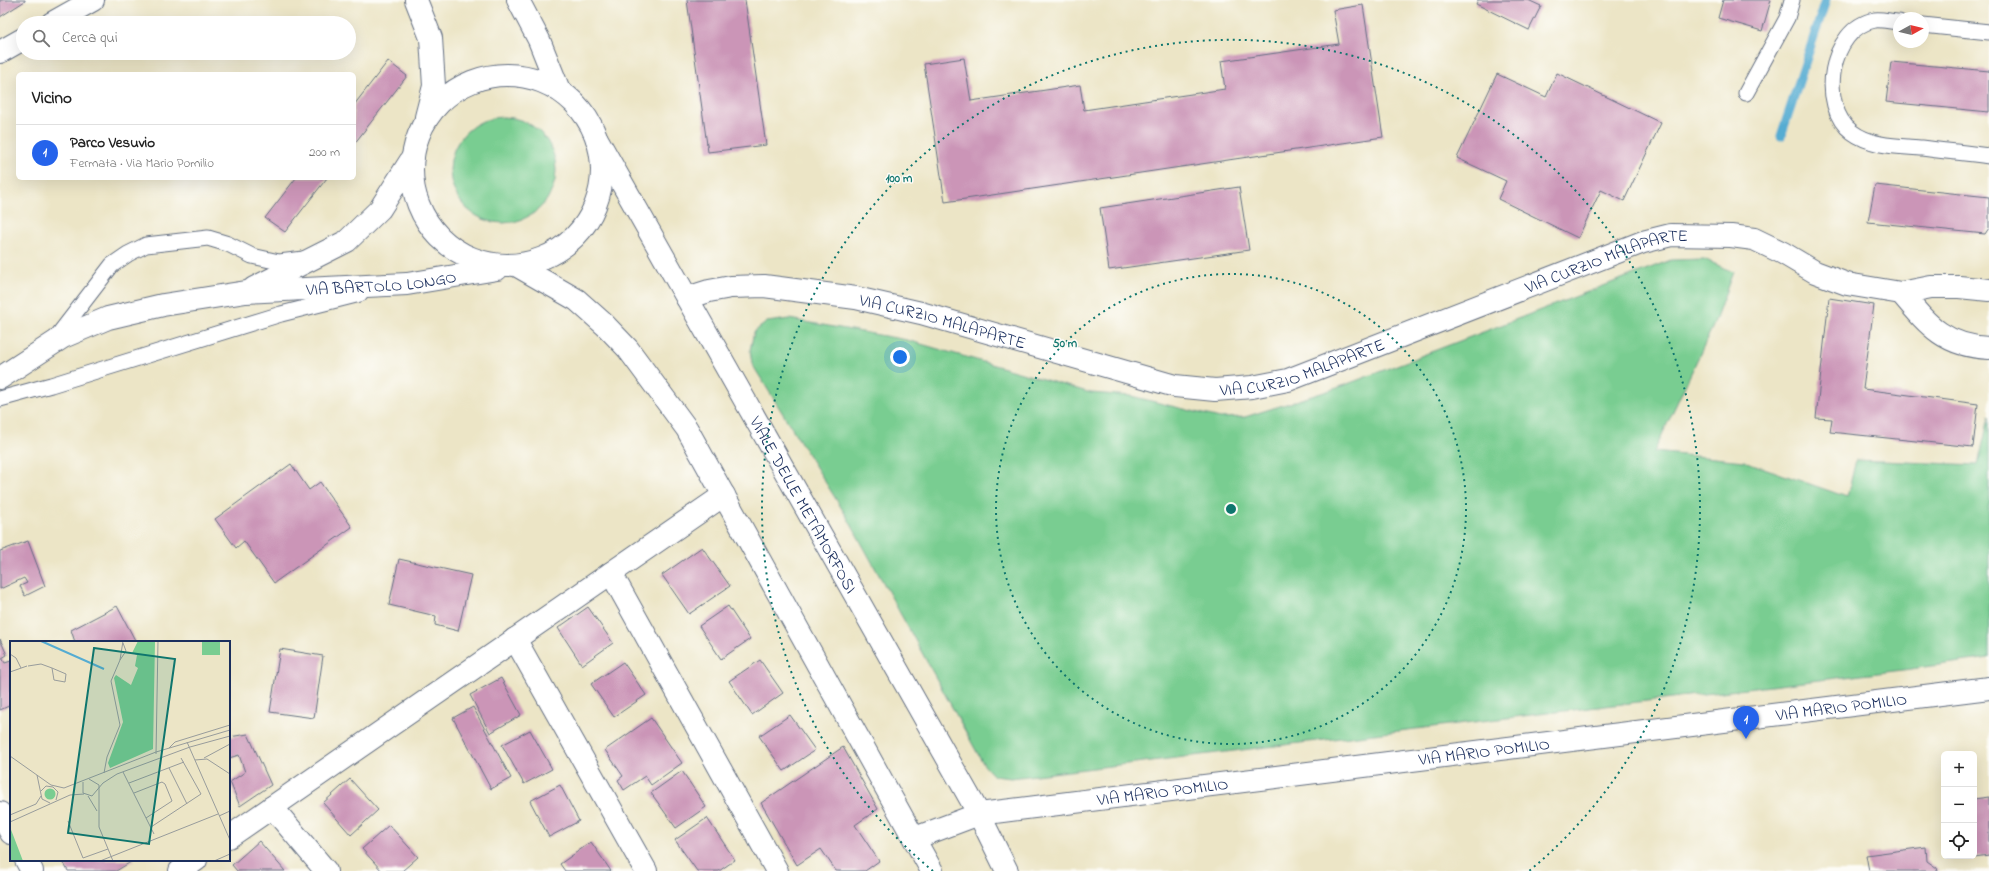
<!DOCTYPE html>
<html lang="it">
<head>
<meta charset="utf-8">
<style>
	:root { --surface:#fff; --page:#f6f6f6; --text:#222; --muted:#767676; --line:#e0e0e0; --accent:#2563eb }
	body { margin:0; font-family:"Indie Flower",sans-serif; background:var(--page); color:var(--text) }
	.controls { position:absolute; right:12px; bottom:12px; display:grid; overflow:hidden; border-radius:6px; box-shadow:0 4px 16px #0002 }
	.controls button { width:36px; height:36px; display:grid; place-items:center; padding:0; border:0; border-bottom:1px solid var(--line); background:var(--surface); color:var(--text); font:20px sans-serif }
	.compass { position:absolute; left:1893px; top:12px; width:36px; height:36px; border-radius:50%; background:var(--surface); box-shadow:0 4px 16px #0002; rotate:82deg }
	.you { position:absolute; left:900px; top:357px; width:14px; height:14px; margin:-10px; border:3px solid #fff; border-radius:50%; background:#1a73e8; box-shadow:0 0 0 6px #1a73e833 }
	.badge { display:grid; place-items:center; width:26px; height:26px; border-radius:50%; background:var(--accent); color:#fff; font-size:13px; font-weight:700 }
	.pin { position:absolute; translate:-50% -33px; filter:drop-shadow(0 1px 2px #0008) }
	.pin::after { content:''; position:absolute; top:21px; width:14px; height:12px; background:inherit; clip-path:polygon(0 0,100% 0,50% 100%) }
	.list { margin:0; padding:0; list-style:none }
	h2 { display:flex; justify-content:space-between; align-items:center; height:52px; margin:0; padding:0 16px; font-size:17px }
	h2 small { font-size:13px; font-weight:400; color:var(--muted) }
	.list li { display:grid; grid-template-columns:26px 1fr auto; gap:12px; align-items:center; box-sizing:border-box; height:56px; padding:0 16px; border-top:1px solid var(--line) }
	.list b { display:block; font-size:15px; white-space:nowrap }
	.list p { margin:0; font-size:13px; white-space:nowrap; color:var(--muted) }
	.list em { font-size:13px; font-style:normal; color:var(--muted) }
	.icon { flex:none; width:22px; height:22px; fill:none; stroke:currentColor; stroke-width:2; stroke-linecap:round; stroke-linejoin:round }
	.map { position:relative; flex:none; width:1989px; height:871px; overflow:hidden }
	.search { position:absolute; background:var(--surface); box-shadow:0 4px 16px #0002; left:16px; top:16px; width:340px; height:44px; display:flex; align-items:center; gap:10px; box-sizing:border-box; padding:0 14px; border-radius:22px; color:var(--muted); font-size:15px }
	.panel { position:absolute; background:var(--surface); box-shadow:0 4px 16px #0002; left:16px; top:72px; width:340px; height:108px; border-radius:6px }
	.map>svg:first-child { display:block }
	.green { fill:#79cd91; stroke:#4a7e78 }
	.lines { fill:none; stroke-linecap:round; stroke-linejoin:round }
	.stream { stroke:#55acd2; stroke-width:9 }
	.building { fill:#cb95b7 }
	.lane-casing { stroke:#646f82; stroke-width:17 }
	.street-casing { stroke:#646f82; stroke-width:24 }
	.secondary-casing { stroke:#646f82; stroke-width:24 }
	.lane { stroke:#fff; stroke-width:15 }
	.street { stroke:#fff; stroke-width:22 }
	.secondary { stroke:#fff; stroke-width:22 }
	.ring { fill:none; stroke:#0f766e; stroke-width:2; stroke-dasharray:2 4 }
	.labels { text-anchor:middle; stroke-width:3; stroke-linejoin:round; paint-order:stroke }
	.street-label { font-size:17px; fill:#1b2f5e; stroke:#fdfcf7 }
	.inset-river { fill:none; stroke:#55acd2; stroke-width:2 }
	.inset-road { fill:none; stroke:#989c9c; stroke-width:1 }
	.view { fill:#0f766e; fill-opacity:0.15; stroke:#0f766e; stroke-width:2 }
	.inset-edge { fill:none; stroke:#1b2f5e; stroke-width:2 }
	.centre { fill:#0f766e; stroke:#fdfcf7; stroke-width:2 }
	.ring-label { font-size:12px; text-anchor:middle; font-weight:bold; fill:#0f766e; stroke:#fdfcf7; stroke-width:3; stroke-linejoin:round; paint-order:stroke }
</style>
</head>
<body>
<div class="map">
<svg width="1989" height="871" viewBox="0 0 1989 871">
	<rect width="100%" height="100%" fill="#fdfcf7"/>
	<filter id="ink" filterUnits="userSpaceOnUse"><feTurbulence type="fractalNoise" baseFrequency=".025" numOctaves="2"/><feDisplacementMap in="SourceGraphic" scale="8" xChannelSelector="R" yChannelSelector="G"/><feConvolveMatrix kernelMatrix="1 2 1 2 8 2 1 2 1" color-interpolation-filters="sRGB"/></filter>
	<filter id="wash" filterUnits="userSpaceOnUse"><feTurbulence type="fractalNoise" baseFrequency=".012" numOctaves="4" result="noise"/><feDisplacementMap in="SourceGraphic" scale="16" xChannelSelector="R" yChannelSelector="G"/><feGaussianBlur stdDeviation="0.9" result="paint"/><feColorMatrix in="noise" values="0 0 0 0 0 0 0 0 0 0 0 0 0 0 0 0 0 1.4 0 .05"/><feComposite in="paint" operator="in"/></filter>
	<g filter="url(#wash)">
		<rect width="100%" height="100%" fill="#ece5c6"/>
		<!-- green -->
		<g class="green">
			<circle cx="503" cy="170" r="53"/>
			<polygon points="1704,259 1733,272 1714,324 1654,452 1744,461 1847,497 1856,460 1978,465 1989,417 1989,658 1911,669 1011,778 994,776 984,765 847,517 752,364 750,350 754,332 767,322 789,319 907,340 1091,393 1131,396 1220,418 1245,417 1337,388 1671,260"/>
		</g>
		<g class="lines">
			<!-- stream -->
			<polyline class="stream" points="1781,136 1826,0"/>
		</g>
		<g id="blocks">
			<!-- building -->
			<g class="building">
				<polygon points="0,0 25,0 25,1 0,17"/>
				<polygon points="687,0 745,0 766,145 708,152"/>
				<polygon points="1478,0 1528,0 1541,6 1529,30 1476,4"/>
				<polygon points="1723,0 1771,0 1762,31 1718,18"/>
				<polygon points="1363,5 1383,137 945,202 924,64 964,58 971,101 1080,85 1084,110 1225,89 1221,61 1339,44 1333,10"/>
				<polygon points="388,61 407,76 354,144 354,105"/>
				<polygon points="1891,62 1989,71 1989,112 1886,102"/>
				<polygon points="1557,73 1661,123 1624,201 1601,190 1578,238 1498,199 1506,181 1457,158 1497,74 1546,97"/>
				<polygon points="296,178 327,178 285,232 265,218"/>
				<polygon points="1875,185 1989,197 1989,228 1985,234 1868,222"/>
				<polygon points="1239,187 1249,250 1109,270 1100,208"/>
				<polygon points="1829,298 1874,305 1863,389 1978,404 1973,447 1830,432 1832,419 1816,418"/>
				<polygon points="291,464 309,490 320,482 352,527 274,583 244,541 236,548 215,519"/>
				<polygon points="28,541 45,586 25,596 20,586 27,583 24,578 0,589 0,551"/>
				<polygon points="702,547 730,586 689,614 662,575"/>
				<polygon points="399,559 471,575 458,631 435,625 436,616 389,605"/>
				<polygon points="117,606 136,642 75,642 71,630"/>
				<polygon points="728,606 750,639 721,659 699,626"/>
				<polygon points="588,607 613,643 582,665 558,628"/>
				<polygon points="0,639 7,655 2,658 5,663 11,661 11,705 0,710"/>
				<polygon points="280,649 323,656 314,718 270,712"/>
				<polygon points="760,660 783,693 752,715 729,681"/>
				<polygon points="623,662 646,695 614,717 591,684"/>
				<polygon points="501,678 521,715 490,733 470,695"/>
				<polygon points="473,707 511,778 491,789 453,718"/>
				<polygon points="790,715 815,750 784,771 759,736"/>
				<polygon points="651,718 682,763 651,785 645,776 624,790 618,780 623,776 605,750"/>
				<polygon points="530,730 552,769 524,784 502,745"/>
				<polygon points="248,734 271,785 240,806 230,782 245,772 239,755 229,758 229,737"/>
				<polygon points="843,747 878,809 855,825 879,861 865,871 836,871 821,849 797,865 761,803"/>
				<polygon points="682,771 706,807 676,828 651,793"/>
				<polygon points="350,779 378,810 351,835 323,803"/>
				<polygon points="560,785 579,821 549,837 530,801"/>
				<polygon points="1989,797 1989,855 1967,858 1967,856 1974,856 1974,799"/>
				<polygon points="707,818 735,860 719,871 697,871 675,840"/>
				<polygon points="389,825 418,857 402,871 382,871 362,849"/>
				<polygon points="259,841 285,871 237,871 232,865"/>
				<polygon points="591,842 611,871 565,871 560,864"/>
				<polygon points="1926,847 1927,861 1937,868 1938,871 1869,871 1866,855"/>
				<polygon points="62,860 134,860 116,871 68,871"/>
			</g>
		</g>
	</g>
	<g filter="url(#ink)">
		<use href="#blocks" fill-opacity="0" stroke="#646f82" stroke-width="1"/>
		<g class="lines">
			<defs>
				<g id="lane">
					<path d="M1899,22C1892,22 1882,19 1875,20C1829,28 1818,107 1852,132C1872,147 1899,146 1922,148C1945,151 1967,153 1989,156"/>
					<polyline points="1923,25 1989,32"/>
					<polyline points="1746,93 1787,18 1792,0"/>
					<polyline points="55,339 112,265 128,254 146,245 208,238 228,244 252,256 279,262 304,259"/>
					<polyline points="0,399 51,385 281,314 360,294"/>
				</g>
				<g id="street">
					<polyline points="52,23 93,0"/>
					<polyline points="0,52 23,39"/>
					<path d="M1901,293C1928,325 1944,346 1989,348"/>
					<path id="s1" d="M687,298L709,291L731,287L764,286L856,298L921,313L1175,386L1215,390L1252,387L1288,380L1643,242L1671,235L1731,236L1754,239L1783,253L1815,272L1847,284L1901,293L1931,287H1959L1989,290"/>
					<polyline points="611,573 777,871"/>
					<polyline points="515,639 646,871"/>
					<polyline points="272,807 326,871"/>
					<polyline points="0,813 11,833"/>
					<path id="s2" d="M979,814L1989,688"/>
					<polyline points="229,837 724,495"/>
					<polyline points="26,860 32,871"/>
					<polyline points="180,871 196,860"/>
				</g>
				<g id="secondary">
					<polyline points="416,0 431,38 434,86 426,117"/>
					<polyline points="518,0 539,40 559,90"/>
					<circle cx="507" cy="170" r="95"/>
					<path id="s3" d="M597,139L979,814L1007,871"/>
					<polyline points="516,265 577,300 605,325 628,349 687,429 932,871"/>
					<polyline points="254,288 347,241 380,209 413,157"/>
					<path id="s4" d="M0,378L63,337L108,318L163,305L246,292L407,284L497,269"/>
					<polyline points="915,838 979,814"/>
				</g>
			</defs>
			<!-- lane casing -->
			<use href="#lane" class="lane-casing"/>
			<!-- street casing -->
			<use href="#street" class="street-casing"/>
			<!-- secondary casing -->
			<use href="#secondary" class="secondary-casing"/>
			<!-- lane -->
			<use href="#lane" class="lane"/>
			<!-- street -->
			<use href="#street" class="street"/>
			<!-- secondary -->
			<use href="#secondary" class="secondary"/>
		</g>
	</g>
	<!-- distance rings -->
	<g class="ring">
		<circle cx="1231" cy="509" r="235"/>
		<path d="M933 871A469 469 0 1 1 1529 871"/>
	</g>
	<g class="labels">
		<!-- street labels -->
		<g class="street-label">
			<text dy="6" stroke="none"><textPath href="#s1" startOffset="957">VIA CURZIO MALAPARTE</textPath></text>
			<text dy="6" stroke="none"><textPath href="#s4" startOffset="400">VIA BARTOLO LONGO</textPath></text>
			<text dy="6" stroke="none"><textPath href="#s1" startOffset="261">VIA CURZIO MALAPARTE</textPath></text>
			<text dy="6" stroke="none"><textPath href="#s1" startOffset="633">VIA CURZIO MALAPARTE</textPath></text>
			<text dy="6" stroke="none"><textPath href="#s3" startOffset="420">VIALE DELLE METAMORFOSI</textPath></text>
			<text dy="6" stroke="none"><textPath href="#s2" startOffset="869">VIA MARIO POMILIO</textPath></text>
			<text dy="6" stroke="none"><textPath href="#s2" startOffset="509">VIA MARIO POMILIO</textPath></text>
			<text dy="6" stroke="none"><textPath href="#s2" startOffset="185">VIA MARIO POMILIO</textPath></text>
		</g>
	</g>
	<!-- overview -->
	<g transform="translate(10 641)">
		<rect width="220" height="220" fill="#ece5c6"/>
		<path d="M128,0H145L143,108L100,127L98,122L113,81L104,37L106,34L121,44L128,27L125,25L127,14L122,12ZM192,0H210V14H192ZM34.5 153a5.5 5.5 0 1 1 11 0a5.5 5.5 0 1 1-11 0ZM0,186L13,220H0Z" fill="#79cd91"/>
		<path class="inset-river" d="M31,0L94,28"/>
		<path class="inset-road" d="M0,13L6,17L11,27M110,19L116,10L113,2M18,25L31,23L42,27L56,33L55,41L44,39L42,27M0,31L17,25M177,101L220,199M159,107L165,101L220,84M146,113L148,0M0,115L41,144L54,147L146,111L220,89M194,117L220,103M185,119L197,118L220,133M159,127L177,163M113,131L144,193M94,132L97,116L110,84L101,40L110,19L113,0M27,134L32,158L40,162M79,138L89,144V186L103,220M73,141V152L82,155L93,142L107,133L180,106L220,95M119,142L174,121M31,150L36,145L43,146L48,151L46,159M124,152L152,141L155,143L162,160L136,177M78,155L87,170M0,174L26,163L31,155M209,175L220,170M58,180L73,217L98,208M0,181L60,154L74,153M141,186L191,153L171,117M90,220L208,173M204,220L220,213"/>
		<path class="view" d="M84,7L165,18L139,203L58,192Z"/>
		<rect width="220" height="220" class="inset-edge"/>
	</g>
	<circle cx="1231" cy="509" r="6" class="centre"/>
	<g class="ring-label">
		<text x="899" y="182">100 m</text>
		<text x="1065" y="347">50 m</text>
	</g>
</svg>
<div class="controls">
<button>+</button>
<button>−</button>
<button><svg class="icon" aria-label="locate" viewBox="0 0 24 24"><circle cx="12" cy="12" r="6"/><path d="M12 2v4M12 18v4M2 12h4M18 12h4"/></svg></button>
</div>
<svg class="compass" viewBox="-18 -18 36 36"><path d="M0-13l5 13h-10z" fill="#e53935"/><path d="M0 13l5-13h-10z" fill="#767676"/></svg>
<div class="you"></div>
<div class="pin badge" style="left:1746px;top:739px">1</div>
<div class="search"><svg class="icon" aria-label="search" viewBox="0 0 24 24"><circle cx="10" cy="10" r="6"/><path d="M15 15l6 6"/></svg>Cerca qui</div>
<section class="panel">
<h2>Vicino<small></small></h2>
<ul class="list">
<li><span class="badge">1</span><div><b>Parco Vesuvio</b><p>Fermata · Via Mario Pomilio</p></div><em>200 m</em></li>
</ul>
</section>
</div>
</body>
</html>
